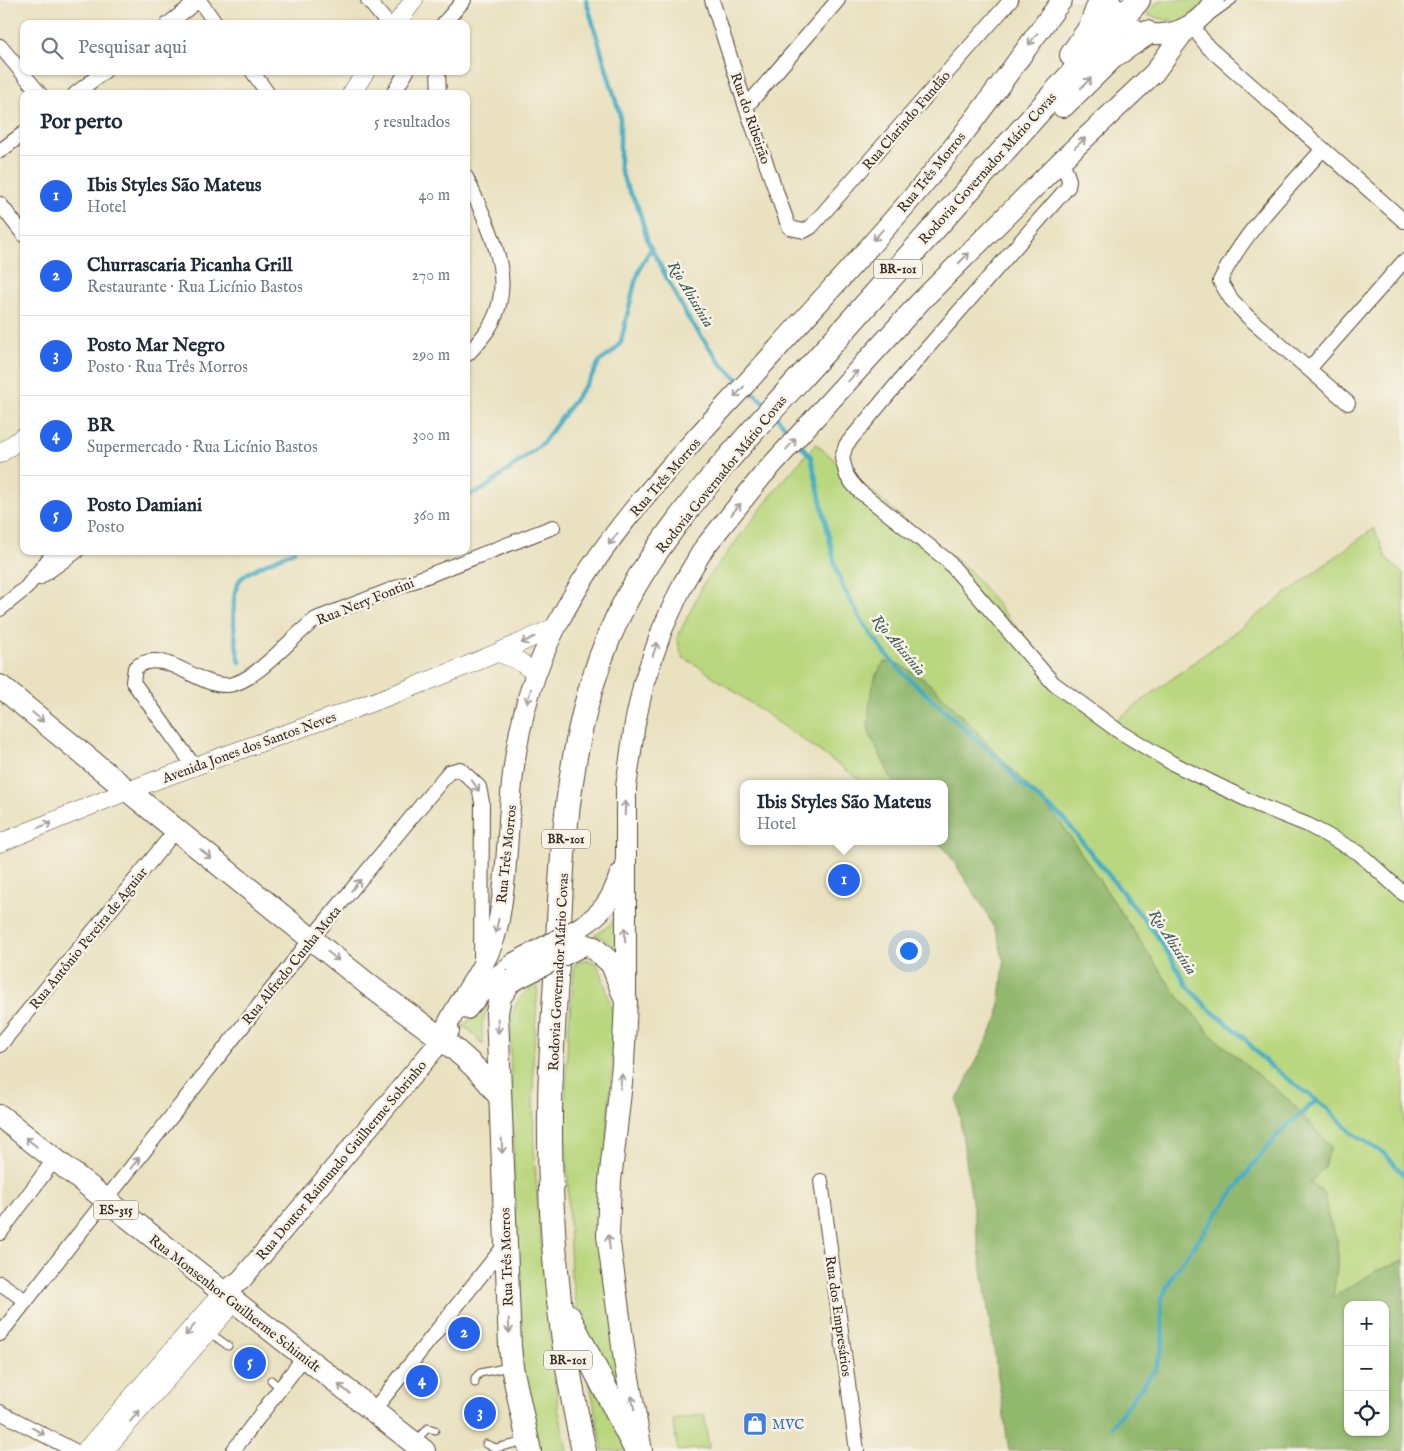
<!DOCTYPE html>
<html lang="pt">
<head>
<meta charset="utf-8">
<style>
	:root { --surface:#fff; --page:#f6f6f7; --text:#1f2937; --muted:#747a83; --line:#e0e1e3; --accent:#2563eb }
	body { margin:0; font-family:"IM FELL English",serif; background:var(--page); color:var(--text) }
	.controls { position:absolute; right:15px; bottom:15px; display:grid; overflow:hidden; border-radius:10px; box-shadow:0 1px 4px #0004 }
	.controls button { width:45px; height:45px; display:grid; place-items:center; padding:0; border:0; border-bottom:1px solid var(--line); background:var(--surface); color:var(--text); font:25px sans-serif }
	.you { position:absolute; left:908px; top:950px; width:18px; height:18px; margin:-12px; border:4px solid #fff; border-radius:50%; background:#1a73e8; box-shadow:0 0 0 8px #1a73e833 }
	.badge { display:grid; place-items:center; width:32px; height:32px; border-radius:50%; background:var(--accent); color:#fff; font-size:16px; font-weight:700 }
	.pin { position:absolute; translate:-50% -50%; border:2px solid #fff; box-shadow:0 1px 5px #0006 }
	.popup { position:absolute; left:740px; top:780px; width:208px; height:65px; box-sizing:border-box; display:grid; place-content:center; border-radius:10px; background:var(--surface); filter:drop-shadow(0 1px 4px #0005); font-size:16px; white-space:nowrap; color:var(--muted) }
	.popup b { font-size:19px; color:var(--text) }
	.popup::after { content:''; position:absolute; left:50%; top:100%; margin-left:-10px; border:10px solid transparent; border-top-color:var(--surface) }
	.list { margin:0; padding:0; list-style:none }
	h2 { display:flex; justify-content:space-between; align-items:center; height:65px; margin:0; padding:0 20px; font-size:21px }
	h2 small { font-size:16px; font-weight:400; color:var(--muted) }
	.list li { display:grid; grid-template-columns:32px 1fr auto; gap:15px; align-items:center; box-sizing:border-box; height:80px; padding:0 20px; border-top:1px solid var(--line) }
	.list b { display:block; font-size:19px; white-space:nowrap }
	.list p { margin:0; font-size:16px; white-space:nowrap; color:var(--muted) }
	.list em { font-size:16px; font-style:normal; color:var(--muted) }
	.icon { flex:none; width:28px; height:28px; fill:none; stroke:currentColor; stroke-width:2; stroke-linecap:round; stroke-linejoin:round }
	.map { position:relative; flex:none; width:1404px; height:1451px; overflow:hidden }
	.search { position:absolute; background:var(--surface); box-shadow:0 1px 4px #0004; left:20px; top:20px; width:450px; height:55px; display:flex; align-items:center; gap:12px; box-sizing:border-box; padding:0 18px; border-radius:10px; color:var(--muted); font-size:19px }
	.panel { position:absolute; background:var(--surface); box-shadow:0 1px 4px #0004; left:20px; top:90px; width:450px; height:465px; border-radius:10px }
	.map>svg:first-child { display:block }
	.green { fill:#b9d77e; stroke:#7a804e }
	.forest { fill:#92b86d; stroke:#667146; fill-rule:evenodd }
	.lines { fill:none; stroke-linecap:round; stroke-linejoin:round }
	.stream { stroke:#44adc3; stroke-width:4.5 }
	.service-casing { stroke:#554536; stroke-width:9 }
	.minor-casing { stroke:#554536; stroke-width:16 }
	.tertiary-casing { stroke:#554536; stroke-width:19 }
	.secondary-casing { stroke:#554536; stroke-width:22 }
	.primary-casing { stroke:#554536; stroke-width:24 }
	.trunk-casing { stroke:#554536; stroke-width:26 }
	.service { stroke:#fff; stroke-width:7 }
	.minor { stroke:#fff; stroke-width:14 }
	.tertiary { stroke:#fff; stroke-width:18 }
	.secondary { stroke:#fff; stroke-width:20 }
	.primary { stroke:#fff; stroke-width:22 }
	.trunk { stroke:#fff; stroke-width:24 }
	.secondary-bridge-casing { stroke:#554536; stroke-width:22; stroke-linecap:butt }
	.primary-bridge-casing { stroke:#554536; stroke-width:24; stroke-linecap:butt }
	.secondary-bridge { stroke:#fff; stroke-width:20 }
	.primary-bridge { stroke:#fff; stroke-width:22 }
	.oneway { stroke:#a79f9a }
	.labels { text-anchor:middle; stroke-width:5; stroke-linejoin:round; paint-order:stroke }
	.shield { fill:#f7f3e8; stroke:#73665b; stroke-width:1 }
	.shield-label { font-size:12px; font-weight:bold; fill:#3b2a1e }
	.street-label { font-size:14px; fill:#3b2a1e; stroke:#f7f3e8 }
	.shop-label { font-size:14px; fill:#366cbe; stroke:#f7f3e8; text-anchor:start }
	.water-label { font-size:15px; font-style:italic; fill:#3e5858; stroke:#f7f3e8 }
</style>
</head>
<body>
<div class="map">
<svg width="1404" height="1451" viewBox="0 0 1404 1451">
	<rect width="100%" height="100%" fill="#f7f3e8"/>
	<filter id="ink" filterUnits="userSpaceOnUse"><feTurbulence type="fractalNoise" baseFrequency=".02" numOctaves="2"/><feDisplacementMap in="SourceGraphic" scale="10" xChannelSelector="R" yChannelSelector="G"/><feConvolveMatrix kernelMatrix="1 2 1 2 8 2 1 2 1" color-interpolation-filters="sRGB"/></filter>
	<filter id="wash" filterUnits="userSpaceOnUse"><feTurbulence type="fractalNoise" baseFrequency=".0096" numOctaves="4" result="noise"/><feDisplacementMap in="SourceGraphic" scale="20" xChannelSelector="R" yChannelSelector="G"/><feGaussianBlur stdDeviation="1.12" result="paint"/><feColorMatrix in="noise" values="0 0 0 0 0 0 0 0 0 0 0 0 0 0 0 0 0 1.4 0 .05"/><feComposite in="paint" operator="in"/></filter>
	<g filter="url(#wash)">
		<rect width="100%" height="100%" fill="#e9e1bf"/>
		<!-- green -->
		<g class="green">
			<polygon points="1159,0 1208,0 1183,21 1166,20 1147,15"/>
			<polygon points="816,444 905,520 970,571 1058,678 1114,722 1374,528 1387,559 1404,575 1404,1260 1376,1271 1333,1297 1338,1259 1337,1240 1328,1217 1324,1192 1310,1183 1324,1167 1291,1102 1213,1037 1173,990 1061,823 939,692 921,677 894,662 876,674 868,724 869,732 894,784 866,784 698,666 682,657 677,638 704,583 781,483"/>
			<polygon points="619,913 617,950 603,938 594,935 609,926"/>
			<polygon points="581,960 589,960 596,963 602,975 613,1014 613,1057 607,1135 629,1425 579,1318 571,1274 565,1111 568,1033 575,964"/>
			<path d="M538,983L533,1063L534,1155L542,1254L558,1407L567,1451H534L520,1370L510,1041C513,1013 511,999 538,983Z"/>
			<polygon points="490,997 482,1025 483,1045 470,1030 463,1027 480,1006"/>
			<polygon points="581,1339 632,1451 603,1451"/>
			<polygon points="704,1414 709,1448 678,1451 673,1420"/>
		</g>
		<!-- forest -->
		<path class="forest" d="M884,662L897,663L921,677L939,692L1025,783L1061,823L1173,990L1213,1037L1291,1102L1331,1147L1324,1167L1310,1183L1324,1192L1328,1217L1337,1240L1338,1259L1333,1297L1376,1271L1404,1260V1451H1009L957,1100L998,1018L1004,963L997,934L985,910L947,851L936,841H944V784H894L869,732C867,710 871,680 884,662ZM1348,1305H1385V1432H1348Z"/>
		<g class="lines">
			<!-- stream -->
			<g class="stream">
				<polyline points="586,0 620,115 620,167 625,183 638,207 648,242 686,315 722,365 740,381"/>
				<polyline points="748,388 766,405"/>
				<polyline points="776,416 792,435"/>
				<polyline points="799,443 811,457 836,569 844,589 862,621 885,653 907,677 1002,762 1020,783 1064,819 1159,938 1188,987 1209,1009 1240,1034 1268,1064 1328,1109 1353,1134 1385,1154 1404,1175"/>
				<polyline points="466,496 484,489 542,444 592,376 599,362 613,352 621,342 635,282 642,264 651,249"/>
				<path d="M240,662C235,645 229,597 239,581C248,569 280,558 294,551"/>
				<polyline points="1111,1427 1156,1368 1163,1346 1161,1299 1174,1273 1258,1158 1281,1131 1317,1100"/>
			</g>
		</g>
	</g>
	<g filter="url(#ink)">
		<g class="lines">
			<defs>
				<g id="service">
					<polyline points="1211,16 1233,0"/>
					<polyline points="209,1332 228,1346"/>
					<polyline points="271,1380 280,1388"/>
					<polyline points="475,1383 475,1378 480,1373 509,1367"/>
					<polyline points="416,1440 428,1428 435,1430"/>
					<polyline points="486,1444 496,1448 526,1441"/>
				</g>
				<g id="minor">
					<polyline points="199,0 216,24"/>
					<polyline points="368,0 388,24"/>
					<polyline points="712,0 746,107 787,222 790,228 804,231 811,227 1011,0"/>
					<polyline points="168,24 199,0"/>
					<polyline points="443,24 464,0"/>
					<polyline points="1192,26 1208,47 1404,221"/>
					<polyline points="0,46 40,94"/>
					<polyline points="252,71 268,94"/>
					<polyline points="438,71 439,94"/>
					<polyline points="75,94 105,71"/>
					<polyline points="393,94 407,71"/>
					<polyline points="746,107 838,0"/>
					<path d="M1323,149C1287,190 1244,231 1220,281L1231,299L1248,317L1348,403"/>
					<polyline points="0,151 24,133"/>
					<polyline points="1062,160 1069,180 1068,187 922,354 846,445 842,458 847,476 852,483 859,491 947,560 1053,683 1117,730 1172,763 1258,805 1308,825 1359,853 1404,894"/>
					<path d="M466,177C488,227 523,285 484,335C478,342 473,350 466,355"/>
					<polyline points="0,204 24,235"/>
					<polyline points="1309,369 1404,261"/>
					<polyline points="39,578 77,551"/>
					<polyline points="0,609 26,588 55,551"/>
					<path d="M194,766L133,682L135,668C164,645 196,687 228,685C255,683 292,636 316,619L553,527"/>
					<polyline points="0,1045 176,830"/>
					<polyline points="821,1181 857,1451"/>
					<polyline points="0,1233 54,1160"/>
					<polyline points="0,1283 26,1301"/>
					<polyline points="0,1334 312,938 443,779 449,772 460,769 479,787 482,802 481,964"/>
					<polyline points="373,1411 505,1245"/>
					<polyline points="0,1412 75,1451"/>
					<polyline points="233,1451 304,1357"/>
				</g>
				<g id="tertiary">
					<polyline points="396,24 414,0"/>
					<polyline points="351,94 366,71"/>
					<polyline points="0,454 24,436"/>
					<polyline points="499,653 517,660 536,673"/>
					<path d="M0,843C55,821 109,797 165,777C296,729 430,686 557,626"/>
					<polyline points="85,1451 222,1293"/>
					<polyline points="104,1451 234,1302"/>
				</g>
				<g id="secondary">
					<path d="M1110,0C1127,48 1191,43 1214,0"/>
					<path d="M579,928C602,914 612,900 620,874"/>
					<polyline points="626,994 626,787 635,723 644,682 662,630 684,582 704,548 762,476 820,412 919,303 1062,160 1154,73 1186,29"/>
					<polyline points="467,1009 490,982 514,963"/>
					<path d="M441,1040C455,1000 487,971 497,929C508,878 507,826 513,774C519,723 533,671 557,625C609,522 702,434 778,348C832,287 889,228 939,165C982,112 1021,55 1062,0"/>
					<polyline points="222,1293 241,1280 449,1031"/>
				</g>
				<g id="primary">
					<path d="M0,686C121,786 243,884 365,982C407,1016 472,1053 500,1098"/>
					<polyline points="582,945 594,948 612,964 626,1001 623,1065 610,1181 608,1236 625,1361 641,1451"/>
					<polyline points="511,981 500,997 497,1013 510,1346 512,1367 530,1451"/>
					<polyline points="0,1116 424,1451"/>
				</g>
				<g id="trunk">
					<polyline points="1072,55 1091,27 1101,0"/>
					<polyline points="1063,105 1113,56 1147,33"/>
					<polyline points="568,1316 637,1451"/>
					<path d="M584,1451C559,1341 549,1225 550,1113C550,1063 554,1013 557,963C563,833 568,692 639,578C687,499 761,422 823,353C928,235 1034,118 1138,0"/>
				</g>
			</defs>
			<!-- service casing -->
			<use href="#service" class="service-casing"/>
			<!-- minor casing -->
			<use href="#minor" class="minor-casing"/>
			<!-- tertiary casing -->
			<use href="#tertiary" class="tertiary-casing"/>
			<!-- secondary casing -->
			<use href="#secondary" class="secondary-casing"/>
			<!-- primary casing -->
			<use href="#primary" class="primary-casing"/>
			<!-- trunk casing -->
			<use href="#trunk" class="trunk-casing"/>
			<!-- service -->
			<use href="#service" class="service"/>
			<!-- minor -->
			<use href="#minor" class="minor"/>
			<!-- tertiary -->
			<use href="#tertiary" class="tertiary"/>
			<!-- secondary -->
			<use href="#secondary" class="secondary"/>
			<!-- primary -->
			<use href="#primary" class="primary"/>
			<!-- trunk -->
			<use href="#trunk" class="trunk"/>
			<defs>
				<polyline id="secondary-bridge" points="514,963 579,928"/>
				<polyline id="primary-bridge" points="511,981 582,945"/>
			</defs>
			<!-- secondary-bridge casing -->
			<use href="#secondary-bridge" class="secondary-bridge-casing"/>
			<!-- primary-bridge casing -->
			<use href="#primary-bridge" class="primary-bridge-casing"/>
			<!-- secondary-bridge -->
			<use href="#secondary-bridge" class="secondary-bridge"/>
			<!-- primary-bridge -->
			<use href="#primary-bridge" class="primary-bridge"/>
		</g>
		<!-- one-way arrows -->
		<defs><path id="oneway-shaft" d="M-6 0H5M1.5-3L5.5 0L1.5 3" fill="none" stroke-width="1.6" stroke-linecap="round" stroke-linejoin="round" transform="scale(1.25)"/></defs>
		<g class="oneway">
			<use href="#oneway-shaft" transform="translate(1033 39) rotate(127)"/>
			<use href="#oneway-shaft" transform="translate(1086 83) rotate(-45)"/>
			<use href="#oneway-shaft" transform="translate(1080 143) rotate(-43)"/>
			<use href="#oneway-shaft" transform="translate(878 235) rotate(132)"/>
			<use href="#oneway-shaft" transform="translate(964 258) rotate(-45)"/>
			<use href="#oneway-shaft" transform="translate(853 376) rotate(-48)"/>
			<use href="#oneway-shaft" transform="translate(739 392) rotate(131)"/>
			<use href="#oneway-shaft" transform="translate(791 444) rotate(-48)"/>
			<use href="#oneway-shaft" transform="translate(736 509) rotate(-51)"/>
			<use href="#oneway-shaft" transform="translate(613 539) rotate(128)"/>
			<use href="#oneway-shaft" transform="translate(528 640) rotate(154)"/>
			<use href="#oneway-shaft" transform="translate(655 649) rotate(-72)"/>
			<use href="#oneway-shaft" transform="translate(529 696) rotate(106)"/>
			<use href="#oneway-shaft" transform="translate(38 717) rotate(40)"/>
			<use href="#oneway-shaft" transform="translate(475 785) rotate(56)"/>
			<use href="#oneway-shaft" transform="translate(625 808) rotate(-88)"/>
			<use href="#oneway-shaft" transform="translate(45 825) rotate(-22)"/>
			<use href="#oneway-shaft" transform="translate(206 854) rotate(39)"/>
			<use href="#oneway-shaft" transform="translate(356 885) rotate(-51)"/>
			<use href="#oneway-shaft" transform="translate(497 926) rotate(102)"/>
			<use href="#oneway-shaft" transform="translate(625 935) rotate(-91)"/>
			<use href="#oneway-shaft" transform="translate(333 956) rotate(39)"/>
			<use href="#oneway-shaft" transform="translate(498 1026) rotate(88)"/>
			<use href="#oneway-shaft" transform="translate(621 1081) rotate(-84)"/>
			<use href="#oneway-shaft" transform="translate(31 1142) rotate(-141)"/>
			<use href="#oneway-shaft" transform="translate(502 1146) rotate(88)"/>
			<use href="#oneway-shaft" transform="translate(135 1163) rotate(-52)"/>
			<use href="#oneway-shaft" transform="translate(609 1242) rotate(-96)"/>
			<use href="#oneway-shaft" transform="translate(509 1326) rotate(87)"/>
			<use href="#oneway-shaft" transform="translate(190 1330) rotate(131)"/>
			<use href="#oneway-shaft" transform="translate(344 1389) rotate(-142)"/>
			<use href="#oneway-shaft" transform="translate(633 1403) rotate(-100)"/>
			<use href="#oneway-shaft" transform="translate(135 1416) rotate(-49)"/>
			<use href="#oneway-shaft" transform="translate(38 1431) rotate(28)"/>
		</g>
	</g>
	<!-- icons -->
	<defs>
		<symbol id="shop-square" viewBox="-11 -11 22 22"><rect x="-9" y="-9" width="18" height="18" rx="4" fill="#3f7fe0" stroke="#f7f3e8"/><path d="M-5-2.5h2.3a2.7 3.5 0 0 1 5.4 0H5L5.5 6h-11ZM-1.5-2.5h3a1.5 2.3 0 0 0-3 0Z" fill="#fff"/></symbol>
	</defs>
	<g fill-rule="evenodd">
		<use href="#shop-square" x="741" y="1410" width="28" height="28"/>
	</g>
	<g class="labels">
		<!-- shield labels -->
		<g class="shield">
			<rect x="874" y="259.5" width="48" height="19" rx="4"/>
			<rect x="542" y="829.5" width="48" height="19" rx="4"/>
			<rect x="93.5" y="1200.5" width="45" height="19" rx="4"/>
			<rect x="544" y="1350.5" width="48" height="19" rx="4"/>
		</g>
		<g class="shield-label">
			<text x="898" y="273">BR-101</text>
			<text x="566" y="843">BR-101</text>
			<text x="116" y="1214">ES-315</text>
			<text x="568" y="1364">BR-101</text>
		</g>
		<!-- street labels -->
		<g class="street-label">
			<text transform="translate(751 118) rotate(71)" y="5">Rua do Ribeirão</text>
			<text transform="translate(906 120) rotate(-49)" y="5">Rua Clarindo Fundão</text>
			<text transform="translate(987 168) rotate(-48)" y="5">Rodovia Governador Mário Covas</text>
			<text transform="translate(931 172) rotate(-51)" y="5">Rua Três Morros</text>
			<text transform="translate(721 474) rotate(-51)" y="5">Rodovia Governador Mário Covas</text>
			<text transform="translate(665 477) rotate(-49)" y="5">Rua Três Morros</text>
			<text transform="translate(365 601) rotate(-22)" y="5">Rua Nery Fontini</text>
			<text transform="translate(249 747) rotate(-20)" y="5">Avenida Jones dos Santos Neves</text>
			<text transform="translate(506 854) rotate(-84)" y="5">Rua Três Morros</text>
			<text transform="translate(88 938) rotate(-51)" y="5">Rua Antônio Pereira de Aguiar</text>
			<text transform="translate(291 965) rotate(-51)" y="5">Rua Alfredo Cunha Mota</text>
			<text transform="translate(558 972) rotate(-87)" y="5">Rodovia Governador Mário Covas</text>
			<text transform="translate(341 1160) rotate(-50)" y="5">Rua Doutor Raimundo Guilherme Sobrinho</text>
			<text transform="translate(506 1257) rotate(-92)" y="5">Rua Três Morros</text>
			<text transform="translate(235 1303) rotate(38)" y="5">Rua Monsenhor Guilherme Schimidt</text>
			<text transform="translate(839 1316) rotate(82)" y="5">Rua dos Empresários</text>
		</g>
		<!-- shop labels -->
		<g class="shop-label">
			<text x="772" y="1429">MVC</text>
		</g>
		<!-- water labels -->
		<g class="water-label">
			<text transform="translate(691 294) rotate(59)" y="5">Rio Abissínia</text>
			<text transform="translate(899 645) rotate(50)" y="5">Rio Abissínia</text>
			<text transform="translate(1173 942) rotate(57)" y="5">Rio Abissínia</text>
		</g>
	</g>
</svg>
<div class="controls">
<button>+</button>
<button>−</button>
<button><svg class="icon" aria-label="locate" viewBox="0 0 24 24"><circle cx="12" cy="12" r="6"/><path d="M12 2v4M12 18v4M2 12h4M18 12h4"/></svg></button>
</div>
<div class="you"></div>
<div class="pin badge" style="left:844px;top:880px">1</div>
<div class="popup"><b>Ibis Styles São Mateus</b>Hotel</div>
<div class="pin badge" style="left:464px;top:1333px">2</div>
<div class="pin badge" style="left:480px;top:1413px">3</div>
<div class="pin badge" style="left:422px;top:1381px">4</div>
<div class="pin badge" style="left:250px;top:1363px">5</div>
<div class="search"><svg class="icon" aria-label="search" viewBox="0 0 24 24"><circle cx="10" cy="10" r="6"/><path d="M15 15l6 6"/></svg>Pesquisar aqui</div>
<section class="panel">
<h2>Por perto<small>5 resultados</small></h2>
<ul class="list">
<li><span class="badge">1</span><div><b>Ibis Styles São Mateus</b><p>Hotel</p></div><em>40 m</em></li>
<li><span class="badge">2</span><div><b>Churrascaria Picanha Grill</b><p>Restaurante · Rua Licínio Bastos</p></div><em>270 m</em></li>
<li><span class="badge">3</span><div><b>Posto Mar Negro</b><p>Posto · Rua Três Morros</p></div><em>290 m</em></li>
<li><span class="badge">4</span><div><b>BR</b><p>Supermercado · Rua Licínio Bastos</p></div><em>300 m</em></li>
<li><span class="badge">5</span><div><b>Posto Damiani</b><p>Posto</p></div><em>360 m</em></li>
</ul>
</section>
</div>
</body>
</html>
